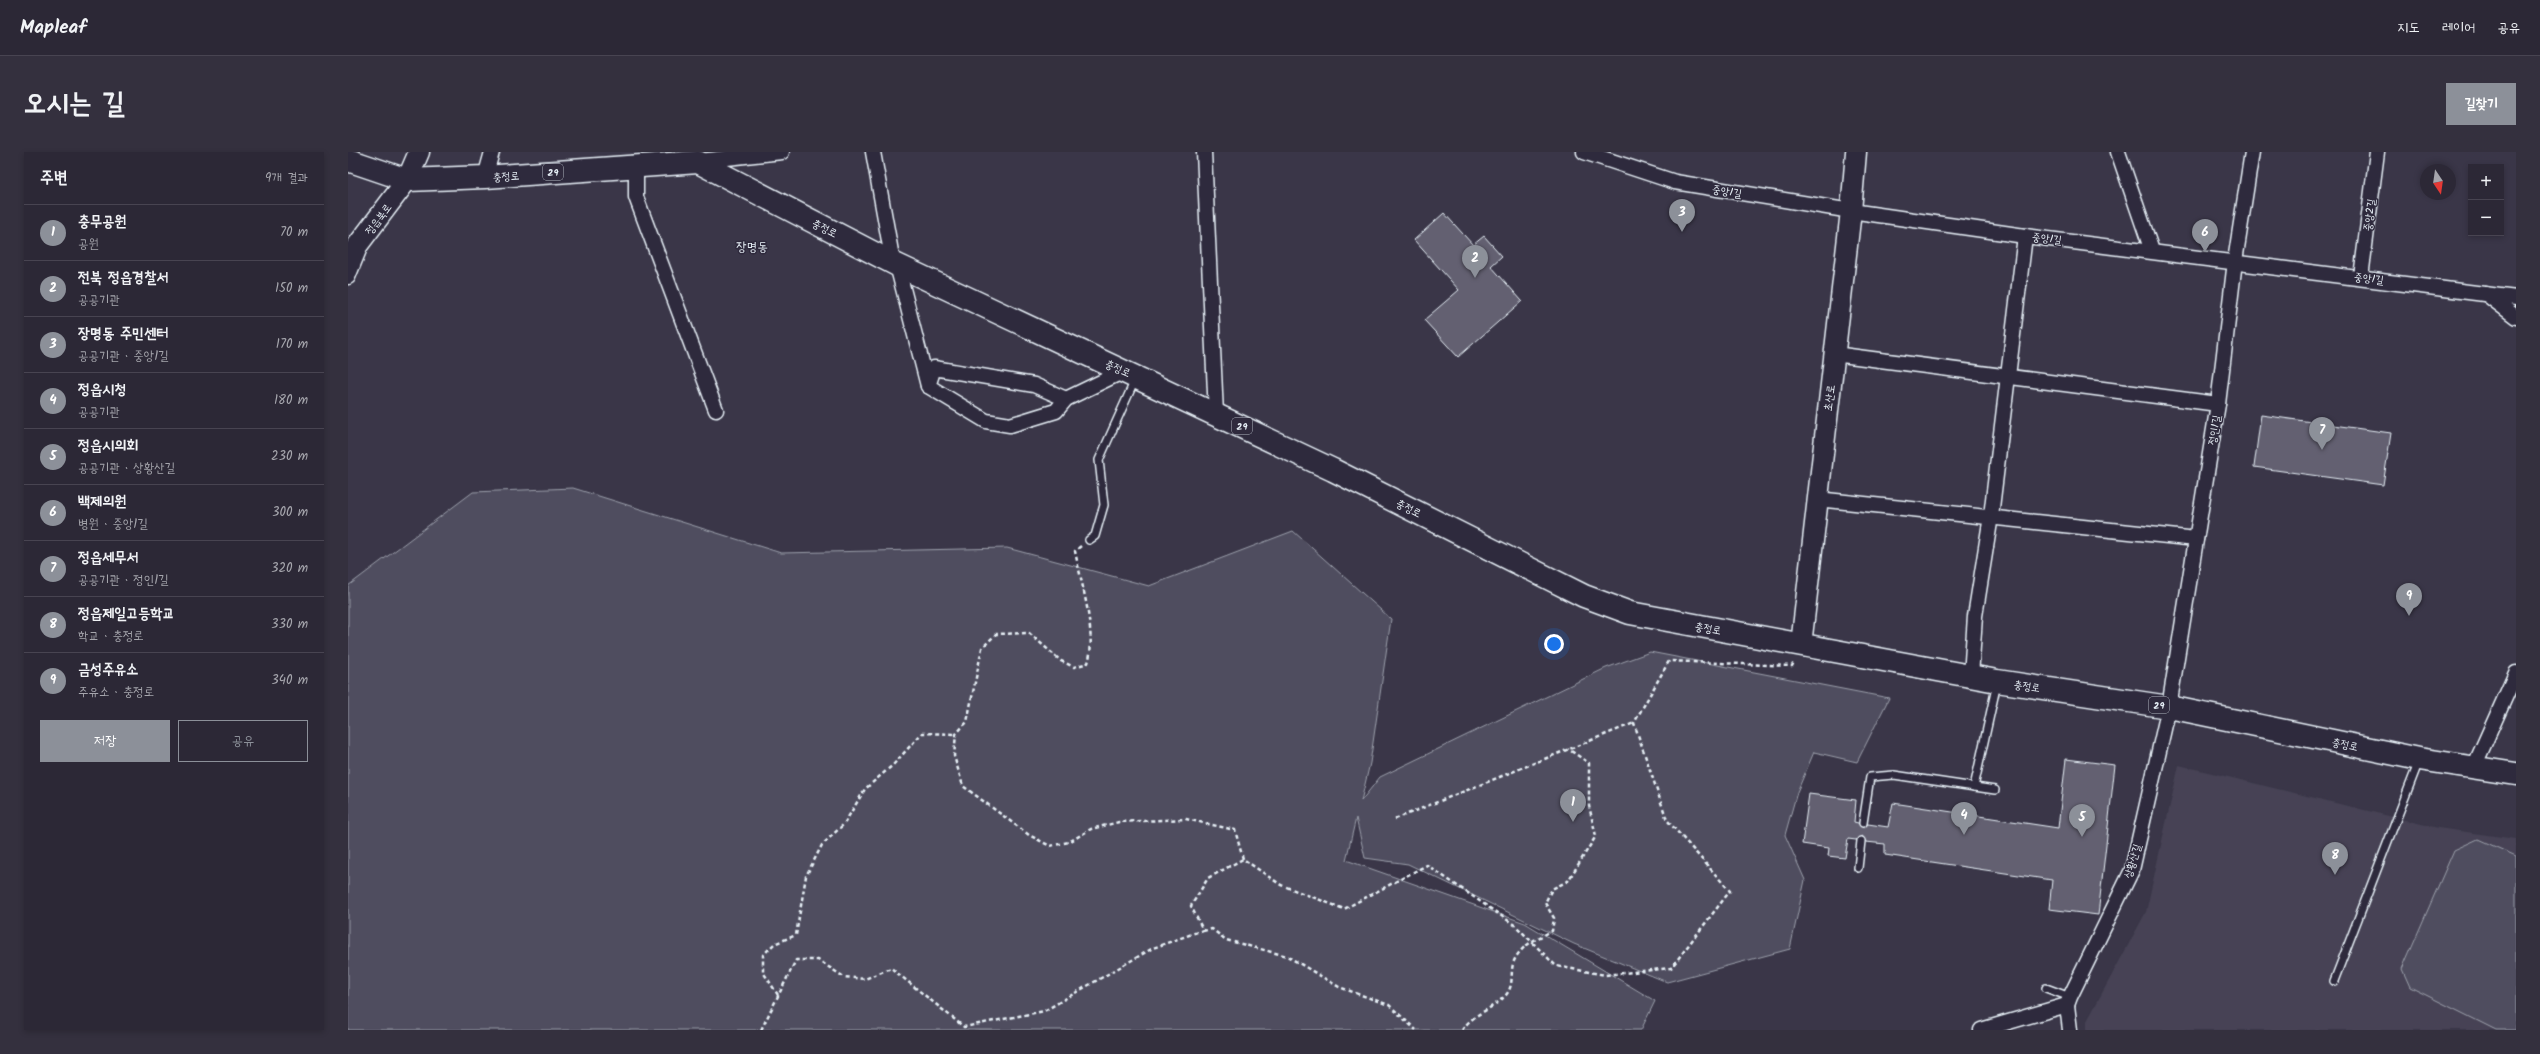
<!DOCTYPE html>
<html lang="ko">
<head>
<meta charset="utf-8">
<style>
	:root { --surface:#2c2836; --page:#34303e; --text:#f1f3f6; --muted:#a6a6ad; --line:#484451; --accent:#8c9099 }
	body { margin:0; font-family:Kalam,"Poor Story",sans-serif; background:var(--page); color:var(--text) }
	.controls { position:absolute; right:12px; top:12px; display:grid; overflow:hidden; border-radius:0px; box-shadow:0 2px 6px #0003 }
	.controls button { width:36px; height:36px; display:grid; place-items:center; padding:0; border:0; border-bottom:1px solid var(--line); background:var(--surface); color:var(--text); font:20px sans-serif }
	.compass { position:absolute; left:2072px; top:12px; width:36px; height:36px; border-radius:50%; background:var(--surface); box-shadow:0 2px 6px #0003; rotate:167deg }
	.you { position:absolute; left:1206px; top:492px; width:14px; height:14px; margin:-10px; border:3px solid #fff; border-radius:50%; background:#1a73e8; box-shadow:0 0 0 6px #1a73e833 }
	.badge { display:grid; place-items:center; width:26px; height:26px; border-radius:50%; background:var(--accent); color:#fff; font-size:13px; font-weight:700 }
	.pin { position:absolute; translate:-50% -33px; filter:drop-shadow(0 1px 2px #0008) }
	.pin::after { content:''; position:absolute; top:21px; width:14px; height:12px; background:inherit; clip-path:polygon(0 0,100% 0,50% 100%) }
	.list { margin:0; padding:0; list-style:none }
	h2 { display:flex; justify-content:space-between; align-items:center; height:52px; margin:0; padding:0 16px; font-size:17px }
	h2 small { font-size:13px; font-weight:400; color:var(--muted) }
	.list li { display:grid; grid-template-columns:26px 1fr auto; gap:12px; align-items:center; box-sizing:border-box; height:56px; padding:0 16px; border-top:1px solid var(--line) }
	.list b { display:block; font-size:15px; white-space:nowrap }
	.list p { margin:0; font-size:13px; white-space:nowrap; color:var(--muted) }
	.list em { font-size:13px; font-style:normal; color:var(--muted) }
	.actions { display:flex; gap:8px; padding:12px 16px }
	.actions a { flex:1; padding:9px 0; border:1px solid var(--accent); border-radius:0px; text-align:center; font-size:14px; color:var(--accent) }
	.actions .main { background:var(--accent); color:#fff }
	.map { position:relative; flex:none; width:2168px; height:878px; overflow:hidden; border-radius:0px }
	header { display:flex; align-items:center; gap:24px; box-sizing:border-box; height:56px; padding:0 20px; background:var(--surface); border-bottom:1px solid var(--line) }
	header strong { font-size:19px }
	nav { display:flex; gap:22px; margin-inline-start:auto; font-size:14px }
	.intro { display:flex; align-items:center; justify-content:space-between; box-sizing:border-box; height:96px; padding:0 24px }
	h1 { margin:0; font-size:28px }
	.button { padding:10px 18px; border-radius:0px; background:var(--accent); color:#fff; font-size:14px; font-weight:700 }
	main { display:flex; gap:24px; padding:0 24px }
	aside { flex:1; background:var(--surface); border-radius:0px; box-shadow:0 2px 6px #0003 }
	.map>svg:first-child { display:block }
	.built { fill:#464354 }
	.green { fill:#504e5f; stroke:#9ca0ac }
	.building { fill:#636171; stroke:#e8f1f8 }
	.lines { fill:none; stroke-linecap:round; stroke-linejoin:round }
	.lane-casing { stroke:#e8f1f8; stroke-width:10 }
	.street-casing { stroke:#e8f1f8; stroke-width:17 }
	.secondary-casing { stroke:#e8f1f8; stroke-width:23 }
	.primary-casing { stroke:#e8f1f8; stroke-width:25 }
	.path { stroke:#e8f1f8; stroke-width:2.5; stroke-dasharray:4 3; stroke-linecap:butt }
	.lane { stroke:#2f2a3d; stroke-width:7 }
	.street { stroke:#2f2a3d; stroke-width:14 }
	.secondary { stroke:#2f2a3d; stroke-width:20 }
	.primary { stroke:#2f2a3d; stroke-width:22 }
	.labels { text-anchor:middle; stroke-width:3; stroke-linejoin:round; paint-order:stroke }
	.shield { fill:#2f2a3d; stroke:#b0b5c0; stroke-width:1 }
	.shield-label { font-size:10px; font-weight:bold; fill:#e8f1f8 }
	.street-label { font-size:11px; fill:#e8f1f8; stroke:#2f2a3d }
	.quarter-label { font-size:13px; fill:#e8f1f8; stroke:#2f2a3d }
</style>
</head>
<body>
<header>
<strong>Mapleaf</strong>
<nav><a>지도</a><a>레이어</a><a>공유</a></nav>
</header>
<div class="intro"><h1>오시는 길</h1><a class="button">길찾기</a></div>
<main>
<aside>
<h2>주변<small>9개 결과</small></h2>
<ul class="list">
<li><span class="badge">1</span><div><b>충무공원</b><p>공원</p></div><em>70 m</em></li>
<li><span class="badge">2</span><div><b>전북 정읍경찰서</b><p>공공기관</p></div><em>150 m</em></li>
<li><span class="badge">3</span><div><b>장명동 주민센터</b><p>공공기관 · 중앙1길</p></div><em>170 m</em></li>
<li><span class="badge">4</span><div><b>정읍시청</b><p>공공기관</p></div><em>180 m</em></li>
<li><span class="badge">5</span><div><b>정읍시의회</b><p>공공기관 · 상황산길</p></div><em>230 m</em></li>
<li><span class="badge">6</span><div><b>백제의원</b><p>병원 · 중앙1길</p></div><em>300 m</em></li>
<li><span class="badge">7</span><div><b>정읍세무서</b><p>공공기관 · 정인1길</p></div><em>320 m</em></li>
<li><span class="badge">8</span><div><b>정읍제일고등학교</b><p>학교 · 충정로</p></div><em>330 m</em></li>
<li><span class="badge">9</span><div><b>금성주유소</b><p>주유소 · 충정로</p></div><em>340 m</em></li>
</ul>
<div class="actions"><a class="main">저장</a><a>공유</a></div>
</aside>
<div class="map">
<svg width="2168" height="878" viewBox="0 0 2168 878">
	<rect width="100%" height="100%" fill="#3a3648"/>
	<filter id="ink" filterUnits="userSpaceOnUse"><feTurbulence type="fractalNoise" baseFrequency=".025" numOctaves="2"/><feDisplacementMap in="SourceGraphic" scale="8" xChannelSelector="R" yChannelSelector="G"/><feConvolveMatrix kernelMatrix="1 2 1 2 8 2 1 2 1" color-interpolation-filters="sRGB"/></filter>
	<g filter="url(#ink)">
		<!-- built -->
		<polygon class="built" points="1831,613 2090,676 2168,687 2168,878 1739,878 1739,869 1798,760"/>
		<!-- green -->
		<g class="green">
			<polygon points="225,336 433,401 659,396 801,434 945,379 1043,467 1022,611 1013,649 1032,625 1258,516 1302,500 1541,546 1509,610 1466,600 1449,640 1437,683 1457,728 1442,797 1319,830 1226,792 1060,712 1017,706 1008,666 998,708 1177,771 1307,849 1293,878 0,878 0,434 125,340"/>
			<polygon points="2130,687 2168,704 2168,878 2148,878 2062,835 2054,817 2106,698"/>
		</g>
		<!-- building -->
		<g class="building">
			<polygon points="1096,61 1125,93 1136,84 1154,104 1143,114 1174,149 1110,205 1076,168 1111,138 1066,88"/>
			<polygon points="1913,263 2043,281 2035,333 1906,315"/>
			<polygon points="1718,607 1767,613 1750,763 1701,757 1704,728 1537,703 1537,692 1518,690 1514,684 1508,688 1500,687 1497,706 1480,704 1481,696 1454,692 1461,642 1508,648 1506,670 1510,671 1515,676 1520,672 1540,675 1545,651 1710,676"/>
		</g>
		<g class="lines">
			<defs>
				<g id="lane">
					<polyline points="741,388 747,384 756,353 751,308 787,228"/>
					<polyline points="1626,635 1649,531"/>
					<polyline points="1515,671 1522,625 1546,623 1647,638"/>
					<polyline points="1510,716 1513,689"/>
					<polyline points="1986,829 2071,609"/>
					<polyline points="1698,836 1722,845"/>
				</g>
				<g id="street">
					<polyline points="525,0 545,111"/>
					<polyline points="856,0 868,262"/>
					<polyline points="1236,0 1327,30 1503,59 1677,84 2168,146"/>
					<polyline points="1770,0 1804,99"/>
					<polyline points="351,9 434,0"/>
					<polyline points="288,14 288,45 368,258"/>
					<polyline points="137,25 144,0"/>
					<polyline points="549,113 580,234 638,269 662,273 708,259 718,247 776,219"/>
					<polyline points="0,125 11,98"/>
					<polyline points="2013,125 2029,0"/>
					<polyline points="2138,142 2168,165"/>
					<polyline points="1486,202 1870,252"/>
					<polyline points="580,234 586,216 686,233 718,247"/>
					<polyline points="1469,347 1848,387"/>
					<polyline points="1623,524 1627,464 1643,364 1677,84"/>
					<polyline points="2125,617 2168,521"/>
					<polyline points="1633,878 1719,853"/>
					<polyline points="1722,878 1719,853 1722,845 1784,718 1821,555 1870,252 1887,109 1904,0"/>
				</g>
				<g id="secondary">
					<polyline points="0,106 59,28 71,0"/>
					<polyline points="1453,493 1503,59 1508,0"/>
				</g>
				<polyline id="primary" points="0,8 59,28 137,25 350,10 549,113 985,318 1236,444 1282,461 1649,529 1821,555 2071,607 2168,622"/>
			</defs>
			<!-- lane casing -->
			<use href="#lane" class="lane-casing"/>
			<!-- street casing -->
			<use href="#street" class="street-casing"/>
			<!-- secondary casing -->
			<use href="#secondary" class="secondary-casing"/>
			<!-- primary casing -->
			<use href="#primary" class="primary-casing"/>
			<!-- path -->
			<g class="path">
				<path d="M733,394L727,399C733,431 749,481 740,511L726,515L713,509L681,481L648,482L634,496L619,570L608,582L606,604L615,634L681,683L702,694L721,690L743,677L771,670L838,667L887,678L895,707"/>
				<polyline points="1047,667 1286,571"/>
				<polyline points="855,779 864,777 878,788 939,804 991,835 1041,853 1068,878"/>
				<polyline points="430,843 415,820 415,803 426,792 448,783 458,724 474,693 496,672 517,637 545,613 574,581 608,582"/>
				<polyline points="413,878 448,808 470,808 496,825 517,827 543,816 616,875 696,859 805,796 855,778 843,754 860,726 895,707 933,733 996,757 1079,713 1168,774 1208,814 1257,823 1323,816 1382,739 1319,668 1286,571 1321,509 1444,514 1446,510"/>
				<path d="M1114,878C1125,862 1141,859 1155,846C1168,835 1161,821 1166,809C1173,793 1190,786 1204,779L1206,766L1197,751L1204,737L1220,729L1248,684L1241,654V611L1220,597"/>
			</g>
			<!-- lane -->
			<use href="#lane" class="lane"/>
			<!-- street -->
			<use href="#street" class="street"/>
			<!-- secondary -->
			<use href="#secondary" class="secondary"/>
			<!-- primary -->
			<use href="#primary" class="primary"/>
		</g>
	</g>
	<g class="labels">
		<!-- shield labels -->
		<g class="shield">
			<rect x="195" y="12" width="20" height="16" rx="3"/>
			<rect x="884" y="266" width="20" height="16" rx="3"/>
			<rect x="1801" y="545" width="20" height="16" rx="3"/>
		</g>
		<g class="shield-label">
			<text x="205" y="24">29</text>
			<text x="894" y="278">29</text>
			<text x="1811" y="557">29</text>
		</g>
		<!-- street labels -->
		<g class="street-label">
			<text transform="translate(158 24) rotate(-4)" y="4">충정로</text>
			<text transform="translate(1379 39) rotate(9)" y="4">중앙1길</text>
			<text transform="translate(2021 63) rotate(-83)" y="4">중앙2길</text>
			<text transform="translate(30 67) rotate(-53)" y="4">정읍북로</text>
			<text transform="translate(477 76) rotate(27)" y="4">충정로</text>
			<text transform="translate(1699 86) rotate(7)" y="4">중앙1길</text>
			<text transform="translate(2021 126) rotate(7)" y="4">중앙1길</text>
			<text transform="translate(770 216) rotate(24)" y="4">충정로</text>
			<text transform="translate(1481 246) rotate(-83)" y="4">초산로</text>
			<text transform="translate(1866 278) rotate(-81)" y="4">정인1길</text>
			<text transform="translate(1061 356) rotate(27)" y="4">충정로</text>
			<text transform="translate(1360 476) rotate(10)" y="4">충정로</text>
			<text transform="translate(1679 534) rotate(8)" y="4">충정로</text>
			<text transform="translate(1997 592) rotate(12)" y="4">충정로</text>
			<text transform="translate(1784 709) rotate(-73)" y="4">상황산길</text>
		</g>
		<!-- quarter labels -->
		<g class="quarter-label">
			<text x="404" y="99">장명동</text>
		</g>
	</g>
</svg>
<div class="controls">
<button>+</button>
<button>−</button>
</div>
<svg class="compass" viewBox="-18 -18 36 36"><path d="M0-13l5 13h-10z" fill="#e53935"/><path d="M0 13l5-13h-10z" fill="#a6a6ad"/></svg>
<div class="you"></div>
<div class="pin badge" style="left:1225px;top:670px">1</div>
<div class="pin badge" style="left:1127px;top:126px">2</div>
<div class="pin badge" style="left:1334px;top:80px">3</div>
<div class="pin badge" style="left:1616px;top:683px">4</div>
<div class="pin badge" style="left:1734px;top:685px">5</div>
<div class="pin badge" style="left:1857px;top:100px">6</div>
<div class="pin badge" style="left:1974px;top:298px">7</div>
<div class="pin badge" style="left:1987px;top:723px">8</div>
<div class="pin badge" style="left:2061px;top:464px">9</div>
</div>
</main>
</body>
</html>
